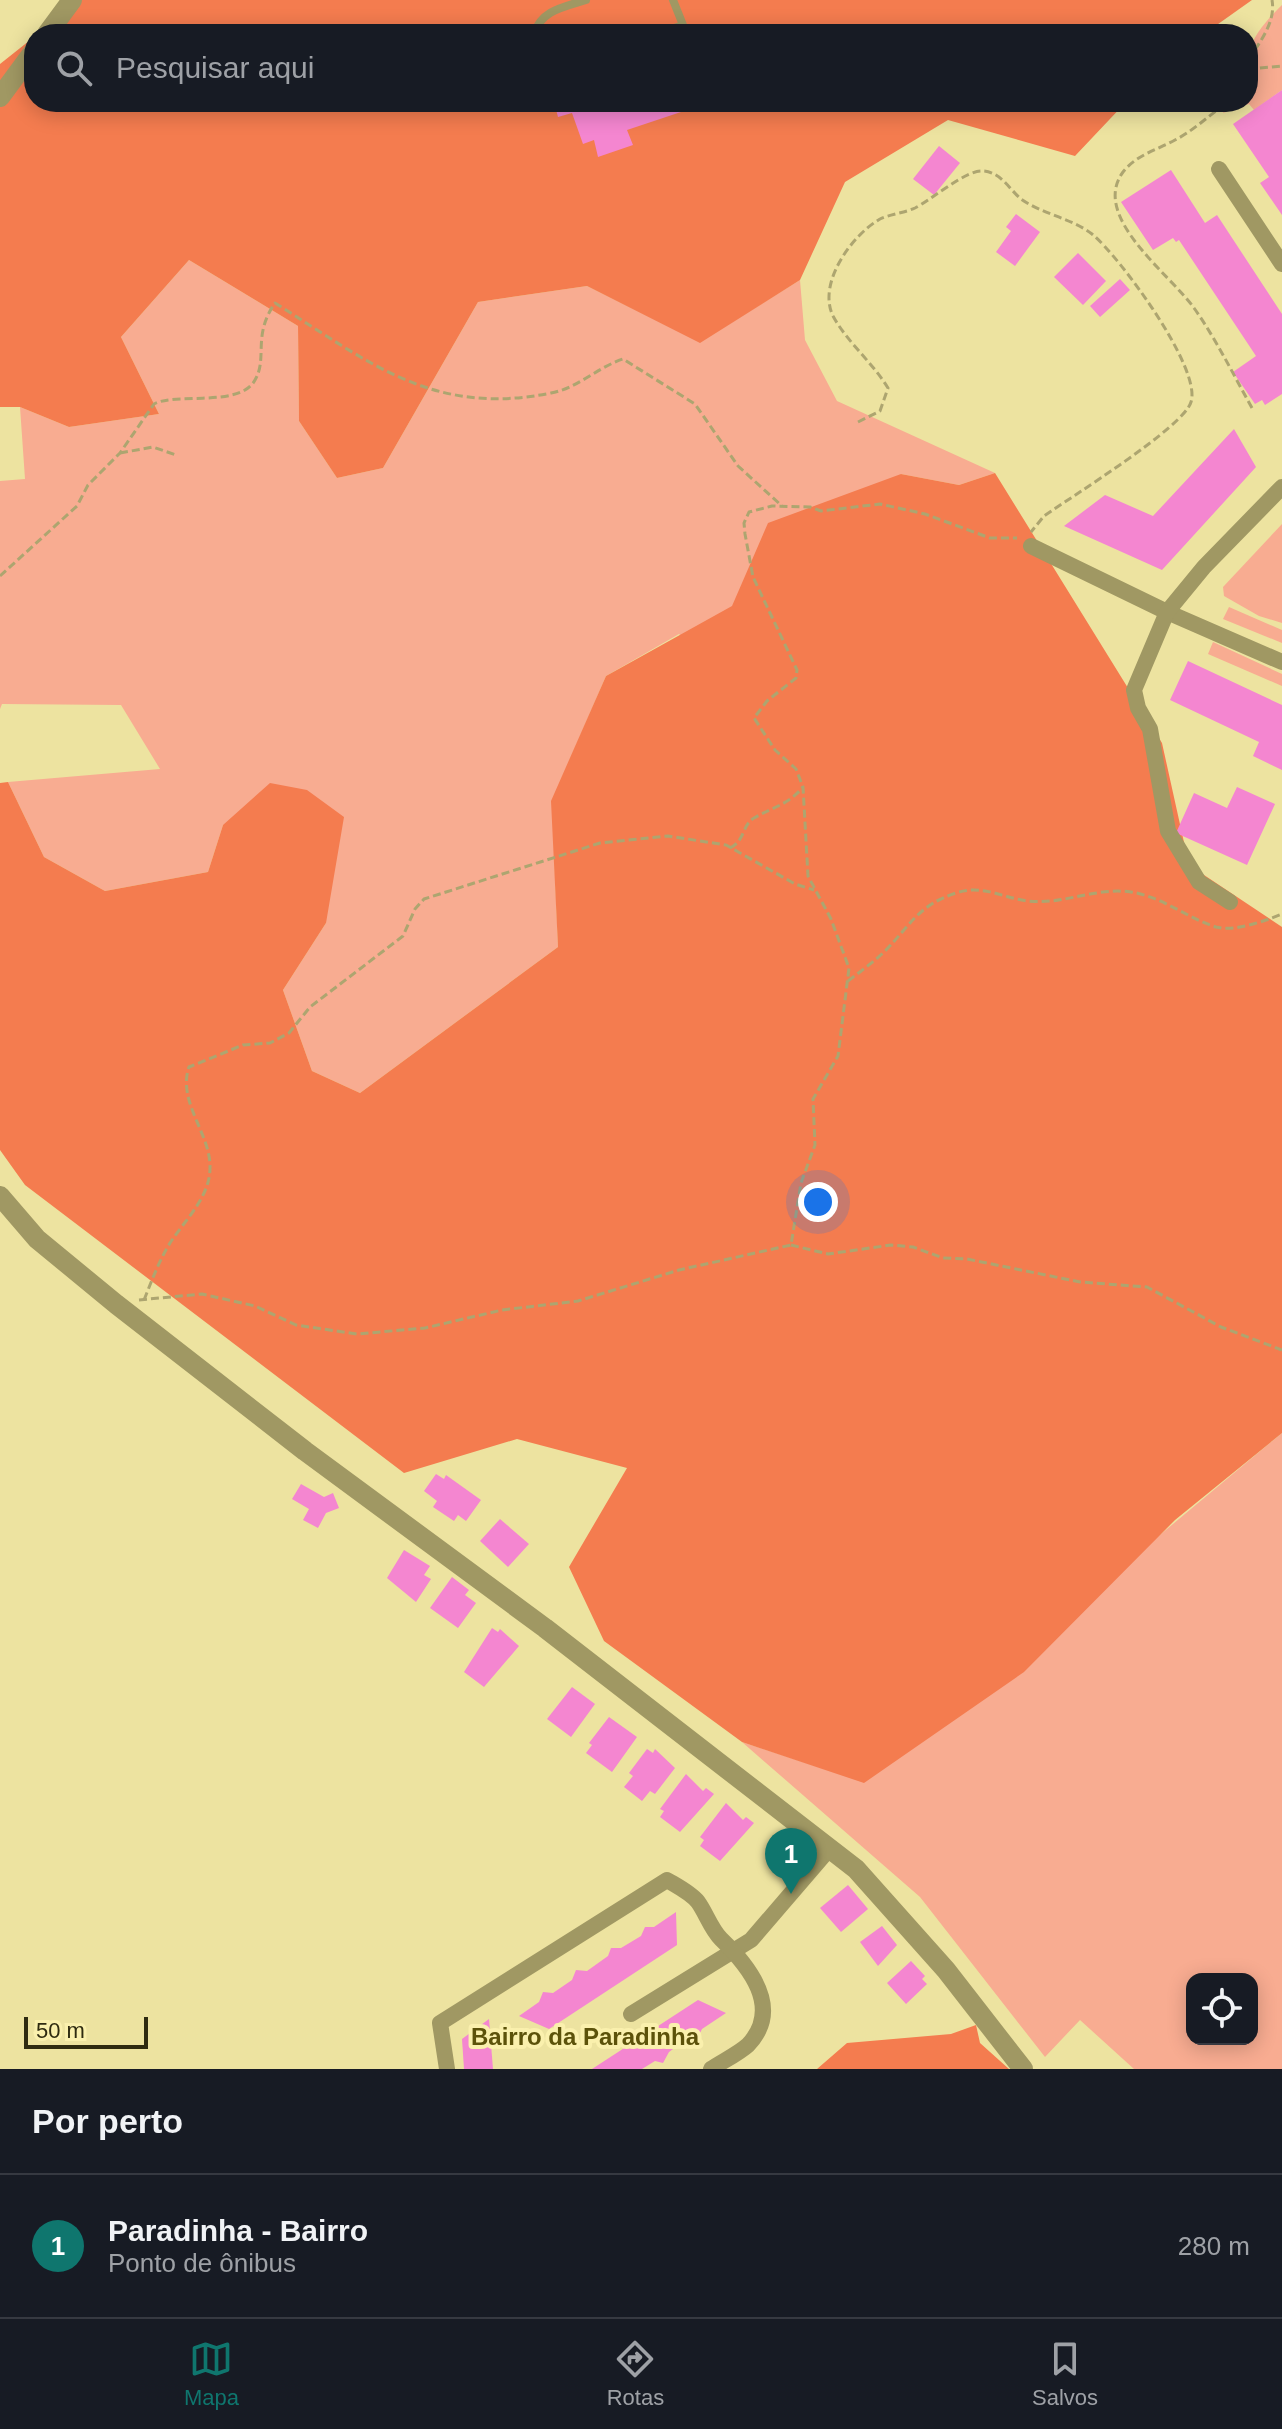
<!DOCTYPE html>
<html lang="pt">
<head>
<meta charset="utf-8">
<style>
	:root { --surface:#171b24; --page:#242831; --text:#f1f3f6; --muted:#9ea1a6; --line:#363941; --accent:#0f766e }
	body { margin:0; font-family:Arial,sans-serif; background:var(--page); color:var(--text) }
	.controls { position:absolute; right:24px; bottom:24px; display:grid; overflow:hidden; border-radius:16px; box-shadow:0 4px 20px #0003 }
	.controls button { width:72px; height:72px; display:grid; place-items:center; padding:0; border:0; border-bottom:2px solid var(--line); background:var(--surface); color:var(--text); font:40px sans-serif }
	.scale { position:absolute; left:24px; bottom:20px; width:124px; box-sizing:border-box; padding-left:8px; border:4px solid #2f2b10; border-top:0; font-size:22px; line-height:28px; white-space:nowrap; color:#2f2b10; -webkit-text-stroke:6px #faf0ad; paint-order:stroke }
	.you { position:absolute; left:818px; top:1202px; width:28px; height:28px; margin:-20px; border:6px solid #fff; border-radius:50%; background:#1a73e8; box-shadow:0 0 0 12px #1a73e833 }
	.badge { display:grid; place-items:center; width:52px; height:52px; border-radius:50%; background:var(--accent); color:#fff; font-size:26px; font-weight:700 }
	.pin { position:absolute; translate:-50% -66px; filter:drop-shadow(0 2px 4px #0008) }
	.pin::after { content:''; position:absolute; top:42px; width:28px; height:24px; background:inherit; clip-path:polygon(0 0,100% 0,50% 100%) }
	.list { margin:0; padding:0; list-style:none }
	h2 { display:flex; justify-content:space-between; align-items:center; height:104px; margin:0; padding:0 32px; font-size:34px }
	h2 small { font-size:26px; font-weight:400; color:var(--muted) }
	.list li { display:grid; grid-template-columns:52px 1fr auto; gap:24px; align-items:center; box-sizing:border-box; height:144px; padding:0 32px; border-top:2px solid var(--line) }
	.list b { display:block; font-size:30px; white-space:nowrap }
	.list p { margin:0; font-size:26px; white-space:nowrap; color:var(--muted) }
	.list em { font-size:26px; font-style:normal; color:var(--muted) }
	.icon { flex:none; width:44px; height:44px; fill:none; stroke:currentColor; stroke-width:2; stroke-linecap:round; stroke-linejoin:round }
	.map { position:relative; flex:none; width:1282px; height:2069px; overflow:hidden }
	.search { position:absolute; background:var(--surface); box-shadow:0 4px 20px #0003; left:24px; right:24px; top:24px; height:88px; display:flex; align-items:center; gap:20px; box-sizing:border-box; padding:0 28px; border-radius:32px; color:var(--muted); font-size:30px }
	.sheet { height:248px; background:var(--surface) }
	nav { display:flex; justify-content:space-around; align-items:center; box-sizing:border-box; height:112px; border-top:2px solid var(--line); background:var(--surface); font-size:22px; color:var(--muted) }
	nav a { display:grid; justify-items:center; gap:4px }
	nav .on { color:var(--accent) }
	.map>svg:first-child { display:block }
	.green { fill:#f8ac91; fill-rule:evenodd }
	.forest { fill:#f47c4f }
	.building { fill:#f486d0 }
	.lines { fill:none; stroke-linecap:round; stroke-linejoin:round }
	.path { stroke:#ada570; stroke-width:3; stroke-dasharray:8 4; stroke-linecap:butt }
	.service { stroke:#a09863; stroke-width:8 }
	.minor { stroke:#a09863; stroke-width:16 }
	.tertiary { stroke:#a09863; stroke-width:20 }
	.labels { text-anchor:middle; stroke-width:8; stroke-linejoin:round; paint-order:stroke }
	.neighbourhood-label { font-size:24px; font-weight:bold; fill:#5c520a; stroke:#faf0ad }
</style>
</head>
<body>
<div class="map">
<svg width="1282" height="2069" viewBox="0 0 1282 2069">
	<rect width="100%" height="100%" fill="#ede3a0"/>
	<!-- green -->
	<g class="green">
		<path d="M1282,5V90L1254,110L1249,104L1223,113L1228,102H1248C1248,50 1244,43 1282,5Z"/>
		<polygon points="189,260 298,326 299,421 337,478 383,468 478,302 587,286 700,342 800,280 805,340 837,401 995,473 959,485 901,474 767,701 679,634 606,676 552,801 558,947 360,1093 312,1071 283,990 326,923 223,825 208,872 105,891 44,857 8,782 160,769 121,705 2,704 0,709 0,481 25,479 20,407 69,427 159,414 121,337"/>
		<polygon points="1282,524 1282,623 1259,616 1224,596 1223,587"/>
		<polygon points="1229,607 1282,630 1282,643 1223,619"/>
		<polygon points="1213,642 1282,674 1282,686 1208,654"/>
		<path d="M1282,1433V2069H1134L1080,2020L1045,2057L920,1897L742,1742L864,1782ZM1192,1979H1252V2039H1192Z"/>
	</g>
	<!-- forest -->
	<g class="forest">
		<polygon points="82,0 1252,0 1204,34 38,34"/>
		<polygon points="34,37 34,102 1126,102 1075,156 948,120 845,182 800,280 700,343 587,286 478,302 383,468 337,478 299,421 298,326 189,260 121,337 159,414 69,427 20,407 0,407 0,64"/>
		<polygon points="995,473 1162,743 1189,865 1282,927 1282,1433 1175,1520 1024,1672 864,1783 742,1742 604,1641 569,1567 627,1468 517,1439 404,1473 25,1185 0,1150 0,783 8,782 44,857 105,891 208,872 223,825 270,783 307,790 344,817 326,923 283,990 312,1071 360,1093 558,947 551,801 606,676 732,606 768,523 901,474 959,485"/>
		<polygon points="976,2025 980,2043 1009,2069 817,2069 847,2043 951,2034"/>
	</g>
	<!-- building -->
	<g class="building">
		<polygon points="1282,90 1282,215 1260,183 1269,177 1233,124"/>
		<polygon points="554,102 708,102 708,103 627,130 633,145 598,157 594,140 583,144 572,113 558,117"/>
		<polygon points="939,146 960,163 934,195 913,179"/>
		<polygon points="1171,170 1205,223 1217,215 1282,314 1282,394 1265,405 1262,400 1255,404 1233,372 1256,356 1179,240 1176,242 1173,238 1153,250 1121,202"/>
		<polygon points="1016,214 1040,232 1015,266 996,252 1011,231 1006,227"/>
		<polygon points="1078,253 1106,281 1083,305 1054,277"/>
		<polygon points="1120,279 1130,290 1100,317 1090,306"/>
		<polygon points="1234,429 1256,467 1162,570 1064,526 1105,495 1153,516"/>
		<polygon points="1188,661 1282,705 1282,770 1253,756 1259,742 1170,700"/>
		<polygon points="1237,787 1275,804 1247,865 1176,833 1194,793 1227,808"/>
		<polygon points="436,1474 444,1479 446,1475 481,1500 466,1521 458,1515 454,1521 433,1507 437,1501 424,1491"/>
		<polygon points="301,1484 324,1497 333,1493 339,1508 326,1513 318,1528 303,1520 309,1509 292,1499"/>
		<polygon points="500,1519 529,1544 508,1567 480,1541"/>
		<polygon points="404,1550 430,1566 424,1575 431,1579 416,1602 387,1578"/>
		<polygon points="452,1577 469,1590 465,1595 476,1603 458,1628 430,1608"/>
		<polygon points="492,1628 498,1632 500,1629 519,1646 484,1687 464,1672"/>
		<polygon points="572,1687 595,1704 571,1737 547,1719"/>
		<polygon points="609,1717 637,1737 612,1772 586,1753 592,1745 589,1743"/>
		<polygon points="647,1749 653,1753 655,1749 675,1768 655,1794 650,1791 642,1801 624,1787 633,1776 629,1773"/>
		<polygon points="686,1774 703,1791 706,1788 714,1794 680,1832 660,1817 664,1811 660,1809"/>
		<polygon points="726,1803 743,1820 746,1817 754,1823 720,1861 700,1846 704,1840 700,1837"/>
		<polygon points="848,1885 868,1909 841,1932 820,1908"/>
		<polygon points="676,1912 677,1945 549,2029 519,2016 539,2002 543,1992 553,1993 572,1980 576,1970 587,1971 608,1956 611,1948 621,1948 641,1936 645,1927 654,1927"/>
		<polygon points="882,1926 897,1945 878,1966 860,1942"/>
		<polygon points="911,1961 925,1976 922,1979 927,1984 906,2004 887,1983"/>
		<polygon points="698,2000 726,2013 702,2029 697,2039 688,2038 669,2052 663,2063 655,2061 642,2069 592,2069"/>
		<polygon points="489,2019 493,2069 464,2069 462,2039"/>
	</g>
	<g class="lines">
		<!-- path -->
		<g class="path">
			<path d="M1248,60C1260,42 1276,22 1272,0"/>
			<polyline points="1248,69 1282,66"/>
			<path d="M1222,102L1220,108C1205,119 1191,132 1175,140C1157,150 1136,155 1123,172C1090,217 1170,274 1194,308C1216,339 1233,374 1252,408"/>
			<path d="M858,422L880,411L888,388C873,363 847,342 833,316C817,283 852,235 880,219C891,214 904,213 915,208C931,200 967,169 983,171C1001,172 1009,189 1021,199C1042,214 1071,218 1092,234C1119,256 1202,368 1191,402C1184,427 1071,497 1044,516L1031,532"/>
			<polyline points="120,453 153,447 176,455"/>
			<path d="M0,576L77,506L88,485L120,453L154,404C176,392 240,408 255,380C268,358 252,336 275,303C369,362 433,417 551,393C578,388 598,367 623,359L695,404L738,466L782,506"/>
			<path d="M730,848C745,841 742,825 754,818C773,807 788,805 803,787"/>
			<path d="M848,981C861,971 875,961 886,950C911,924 919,905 956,893C982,884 1003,898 1028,901C1064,905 1095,887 1131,892C1163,897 1187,918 1216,927C1234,932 1265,921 1282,914"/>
			<polyline points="791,1245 828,1254 891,1245 913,1247 943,1258 967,1259 1080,1282 1147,1287 1221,1327 1282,1350"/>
			<polyline points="139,1300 202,1294 255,1306 296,1325 357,1334 425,1328 502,1310 578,1301 679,1270 791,1245 801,1183 815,1145 813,1099 838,1056 849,968 831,919 808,876 803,787 796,769 775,750 754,718 767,701 796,678 797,670 753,577 745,534 744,523 749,512 772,506 810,507 821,511 880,504 925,514 990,538 1017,538"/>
			<path d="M144,1300C152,1280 159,1261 170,1243C185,1220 210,1197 210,1168C211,1134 177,1102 189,1067L243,1045L270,1043L289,1033L310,1007L403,936L415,909L424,899L600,843L668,836L726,845L795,884L814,890"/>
		</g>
		<!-- service -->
		<g class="service">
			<path d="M534,34C541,10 564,7 586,0"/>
			<polyline points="656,34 683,25 673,0"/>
		</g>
		<!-- minor -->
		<g class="minor">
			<polyline points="1219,169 1282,264"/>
			<polyline points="1031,546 1167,612 1282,662"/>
			<polyline points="1230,902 1199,882 1168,831 1150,729 1138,708 1134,690 1167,612 1204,567 1282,487"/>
			<polyline points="631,2014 751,1940 830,1848"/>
			<path d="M447,2069L440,2023L667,1880C677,1886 691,1893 698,1902C706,1913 711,1929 721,1939C749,1966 783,2008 748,2045C738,2054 723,2061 711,2069"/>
		</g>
		<!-- tertiary -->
		<g class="tertiary">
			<polyline points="47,34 72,0"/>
			<polyline points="0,97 34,51"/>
			<polyline points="0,1196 37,1239 116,1304 305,1451 545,1628 856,1869 946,1970 1023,2069"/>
		</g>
	</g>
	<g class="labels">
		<!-- neighbourhood labels -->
		<g class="neighbourhood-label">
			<text x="585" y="2045">Bairro da Paradinha</text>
		</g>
	</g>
</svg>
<div class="controls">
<button><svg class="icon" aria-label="locate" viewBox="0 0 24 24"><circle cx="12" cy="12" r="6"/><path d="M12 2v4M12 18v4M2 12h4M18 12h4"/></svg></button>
</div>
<div class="scale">50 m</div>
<div class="you"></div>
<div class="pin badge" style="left:791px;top:1894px">1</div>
<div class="search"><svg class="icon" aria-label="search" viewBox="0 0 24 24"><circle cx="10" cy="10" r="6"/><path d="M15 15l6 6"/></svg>Pesquisar aqui</div>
</div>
<section class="sheet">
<h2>Por perto<small></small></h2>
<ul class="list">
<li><span class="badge">1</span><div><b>Paradinha - Bairro</b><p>Ponto de ônibus</p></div><em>280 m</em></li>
</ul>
</section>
<nav>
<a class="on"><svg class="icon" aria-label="map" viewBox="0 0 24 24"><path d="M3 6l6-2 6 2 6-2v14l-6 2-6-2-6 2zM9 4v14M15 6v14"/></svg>Mapa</a>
<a><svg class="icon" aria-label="directions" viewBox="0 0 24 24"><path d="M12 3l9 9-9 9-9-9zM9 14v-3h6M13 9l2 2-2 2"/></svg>Rotas</a>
<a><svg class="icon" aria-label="saved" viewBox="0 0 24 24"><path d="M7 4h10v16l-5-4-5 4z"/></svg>Salvos</a>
</nav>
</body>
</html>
